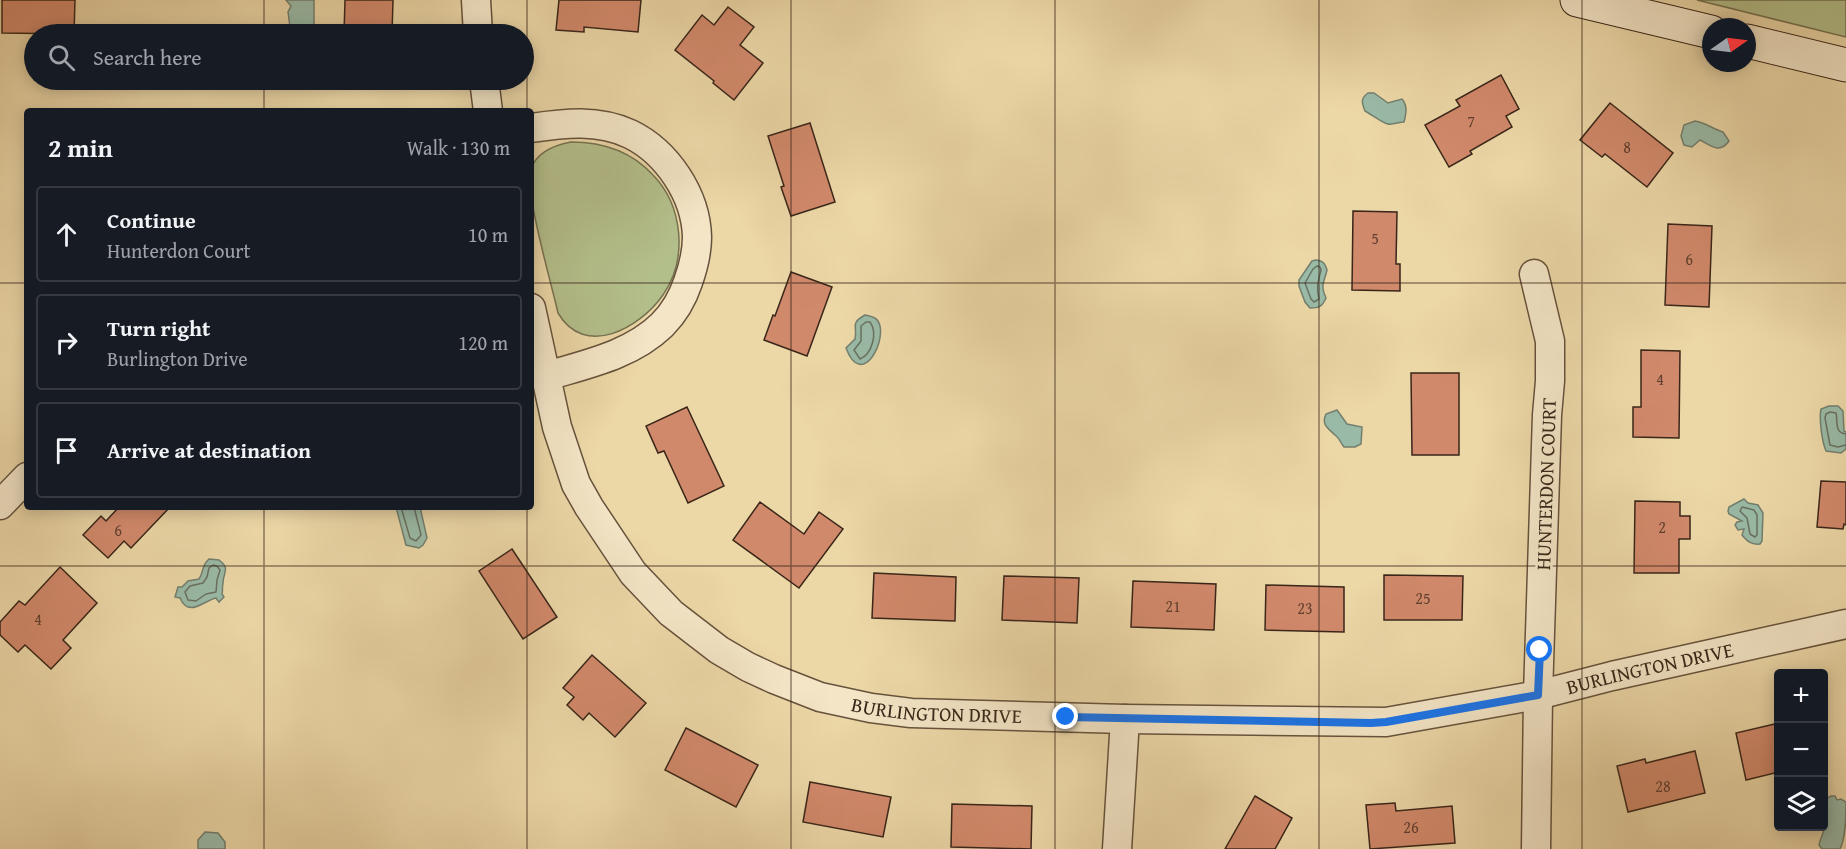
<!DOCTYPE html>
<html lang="en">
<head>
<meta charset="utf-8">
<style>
	:root { --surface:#171b24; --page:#20242c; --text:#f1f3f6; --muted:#9ea1a6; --line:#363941 }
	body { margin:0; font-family:"Gentium Book Plus",serif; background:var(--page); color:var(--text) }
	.controls { position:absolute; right:18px; bottom:18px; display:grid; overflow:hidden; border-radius:6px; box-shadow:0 3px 15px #0003 }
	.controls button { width:54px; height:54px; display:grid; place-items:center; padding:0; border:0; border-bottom:2px solid var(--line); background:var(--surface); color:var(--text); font:30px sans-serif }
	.compass { position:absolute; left:1702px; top:18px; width:54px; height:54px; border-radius:50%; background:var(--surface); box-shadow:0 3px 15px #0003; rotate:76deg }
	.stop { position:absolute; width:18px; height:18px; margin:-14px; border:4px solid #1a73e8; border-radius:50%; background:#fff }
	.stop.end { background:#1a73e8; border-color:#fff; box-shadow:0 2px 6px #0008 }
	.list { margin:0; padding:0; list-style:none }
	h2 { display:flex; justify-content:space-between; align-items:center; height:78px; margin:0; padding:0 24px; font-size:26px }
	h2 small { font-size:20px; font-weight:400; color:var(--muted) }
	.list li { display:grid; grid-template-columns:39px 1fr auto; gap:18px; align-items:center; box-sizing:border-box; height:96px; margin:0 12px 12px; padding:0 12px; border:2px solid var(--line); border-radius:6px }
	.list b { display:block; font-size:22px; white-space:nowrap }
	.list p { margin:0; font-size:20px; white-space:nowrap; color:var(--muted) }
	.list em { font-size:20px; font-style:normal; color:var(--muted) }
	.icon { flex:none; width:33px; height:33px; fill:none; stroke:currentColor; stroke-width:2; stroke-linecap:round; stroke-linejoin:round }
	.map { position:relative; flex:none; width:1846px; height:849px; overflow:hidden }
	.search { position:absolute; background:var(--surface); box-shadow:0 3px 15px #0003; left:24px; top:24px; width:510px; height:66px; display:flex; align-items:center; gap:15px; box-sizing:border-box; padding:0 21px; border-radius:33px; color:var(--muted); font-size:22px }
	.panel { position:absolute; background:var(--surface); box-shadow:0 3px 15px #0003; left:24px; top:108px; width:510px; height:402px; border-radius:6px }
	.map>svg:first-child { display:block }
	.green { fill:#b3bf8b; stroke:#767252; stroke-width:1.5 }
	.water { fill:#99baa7; stroke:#737f6e; stroke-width:1.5 }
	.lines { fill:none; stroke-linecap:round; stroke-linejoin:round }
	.shore { stroke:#697060; stroke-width:1.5 }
	.building { fill:#d1896b; stroke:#392619; stroke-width:1.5 }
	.street-casing { stroke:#66523c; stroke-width:31 }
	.secondary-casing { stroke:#392619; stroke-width:35 }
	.street { stroke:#f3e5c6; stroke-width:28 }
	.secondary { stroke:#f3e5c6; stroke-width:33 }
	.route { stroke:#1a73e8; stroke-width:8 }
	.grid { fill:none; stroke:#392619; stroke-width:1.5; stroke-opacity:0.55 }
	.labels { text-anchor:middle; stroke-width:5; stroke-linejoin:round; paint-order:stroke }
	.number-label { font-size:16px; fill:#5f3f2e }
	.street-label { font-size:20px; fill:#392619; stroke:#f3e5c6 }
</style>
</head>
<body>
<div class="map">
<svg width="1846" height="849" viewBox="0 0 1846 849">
	<rect width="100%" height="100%" fill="#ecd7a7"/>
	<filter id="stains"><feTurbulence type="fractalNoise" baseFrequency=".00333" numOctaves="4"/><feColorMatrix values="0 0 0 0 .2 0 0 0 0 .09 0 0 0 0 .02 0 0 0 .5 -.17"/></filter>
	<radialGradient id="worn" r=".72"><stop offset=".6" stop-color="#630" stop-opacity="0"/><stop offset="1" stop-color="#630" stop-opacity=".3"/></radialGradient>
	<!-- green -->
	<g class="green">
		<polygon points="1697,0 1846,0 1846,37"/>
		<path d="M571,142C604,142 631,151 653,175C683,206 688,259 663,295C640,328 585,359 558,313C552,285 524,191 531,169C537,151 555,145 571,142Z"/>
	</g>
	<!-- water -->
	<g class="water">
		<polygon points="286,0 314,0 314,34 291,34 288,12 291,6"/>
		<path d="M1368,93H1374L1388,103L1402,99C1408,106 1406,114 1404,122C1399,122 1393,125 1388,124C1384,124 1371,114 1365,111C1362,103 1360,99 1368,93Z"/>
		<path d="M1695,121C1706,123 1713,129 1723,132L1729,141C1720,154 1711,146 1700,140L1692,147L1684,145L1681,136L1684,125Z"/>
		<path d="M1316,260C1323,261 1325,263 1327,270C1324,283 1320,285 1326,298C1322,307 1319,308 1310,308L1305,302L1299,286V280L1312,261Z"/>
		<path d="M865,315C870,316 875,316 878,321C889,338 862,391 846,348L855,339C858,326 849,324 865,315Z"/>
		<path d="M1829,406H1838L1843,411L1844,431L1846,432V449L1841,453L1826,451C1822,442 1819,419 1821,409Z"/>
		<path d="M1337,410L1347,424L1362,427L1361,444L1355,447H1344C1341,443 1339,438 1335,435C1328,428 1321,425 1326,414Z"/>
		<path d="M1744,499L1748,503L1758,505L1763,513L1762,541L1760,544C1751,545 1747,541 1742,535L1744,529L1738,530L1735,525L1737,522L1742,521L1729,514L1728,511L1729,507Z"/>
		<polygon points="396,507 420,507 427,538 423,545 419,548 406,545"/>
		<path d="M209,559L219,560C231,569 223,572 223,583C222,587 223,591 222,594L224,597L219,602L216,598C203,601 189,618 180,598L175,597L178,587H182L188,581L199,579C204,572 201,566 209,559Z"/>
		<path d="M1831,796H1835L1837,800L1841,799L1846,802C1846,816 1846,837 1840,849H1822L1819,845C1820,839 1823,835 1824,829C1826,822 1823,815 1825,807L1824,800Z"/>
		<polygon points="205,832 218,833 225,842 225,849 198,849 198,840"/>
	</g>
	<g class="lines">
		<!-- shore -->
		<g class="shore">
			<path d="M1317,266L1320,267L1321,270C1318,282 1316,287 1319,299L1314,302L1311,299L1305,283L1313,269Z"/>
			<path d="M866,322H870C878,333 872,354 860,359L854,350L861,341V326Z"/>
			<path d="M1846,434C1834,433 1838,421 1836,413L1830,412L1826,414L1825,418L1830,445L1838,447L1846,445"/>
			<polyline points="401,507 410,538 416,541 421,535 414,507"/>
			<polygon points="1742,507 1754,510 1757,515 1757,535 1755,537 1750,534 1747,518 1740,511"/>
			<polygon points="213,565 217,566 220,570 217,580 216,592 206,594 196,601 188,600 185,592 190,586 203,583 207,577 209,568"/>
		</g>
	</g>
	<!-- building -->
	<g class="building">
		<polygon points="2,0 75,0 74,34 2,33"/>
		<polygon points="345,0 393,0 392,34 344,34"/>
		<polygon points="559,0 641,0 638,32 584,27 584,32 556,30"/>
		<polygon points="728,7 754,27 740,45 763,63 734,100 713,83 714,81 675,50 702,15 714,25"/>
		<polygon points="1501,75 1519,109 1506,116 1512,127 1470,151 1472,154 1449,167 1425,125 1460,106 1456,100"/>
		<polygon points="1610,103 1673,153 1647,187 1605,154 1602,157 1580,140"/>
		<polygon points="810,123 835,202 791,216 781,187 784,186 768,136"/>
		<polygon points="1353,211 1397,212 1396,264 1400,264 1400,291 1352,290"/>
		<polygon points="1668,224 1712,226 1709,307 1665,305"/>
		<polygon points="791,272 832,287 807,356 764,340 773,315 775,316"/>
		<polygon points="1641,350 1680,351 1679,438 1633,437 1633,407 1641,407"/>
		<polygon points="1411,373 1459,373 1459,455 1412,455"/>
		<polygon points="687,407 724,486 688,503 664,451 658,453 646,426"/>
		<polygon points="1821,481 1846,482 1846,525 1844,524 1843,529 1817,527"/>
		<polygon points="1635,501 1680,502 1680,516 1690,516 1690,539 1679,539 1679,573 1634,573"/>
		<polygon points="760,502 804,534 819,512 843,529 799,588 733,540"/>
		<polygon points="119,507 170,507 131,548 124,541 108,558 83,535 101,516 106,521"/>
		<polygon points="512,549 557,617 523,639 479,571"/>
		<polygon points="60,567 97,603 63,640 71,648 51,669 25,645 18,652 0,635 0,622 19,601 25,605"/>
		<polygon points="874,573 956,577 955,621 872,618"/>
		<polygon points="1384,575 1463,576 1462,620 1384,620"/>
		<polygon points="1004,576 1079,578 1077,623 1002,620"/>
		<polygon points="1133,581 1216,584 1214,630 1131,627"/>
		<polygon points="1266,585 1344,587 1344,632 1265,630"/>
		<polygon points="592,655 646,703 615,737 589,713 583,720 567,705 574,697 563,688"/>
		<polygon points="1779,723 1779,772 1746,780 1736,733"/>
		<polygon points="686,728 758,765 736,807 665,770"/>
		<polygon points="1695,751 1705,793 1628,812 1617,766 1645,759 1646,763"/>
		<polygon points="810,782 891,797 883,837 803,822"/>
		<polygon points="1255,796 1292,818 1275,849 1225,849"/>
		<polygon points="1395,803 1396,811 1452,806 1455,843 1370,849 1366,805"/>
		<polygon points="952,804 1032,806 1031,849 951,847"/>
	</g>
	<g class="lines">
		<defs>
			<g id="street">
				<polyline points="476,0 478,34"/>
				<polyline points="484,80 488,111"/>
				<path d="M531,128C565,123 598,119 630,134C667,152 696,195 697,237C697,252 693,268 688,282C683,297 674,313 662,325C631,355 587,364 547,376"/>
				<polyline points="1534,274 1550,341 1550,381 1547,415 1538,695 1536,849"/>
				<path id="s1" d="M531,308L557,427L576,484L589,507L633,573L671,613L719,650L748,667L774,679L820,697L871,708L911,713L1125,719L1386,722L1538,695L1612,676L1846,624"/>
				<polyline points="0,505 27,477"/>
				<polyline points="1117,849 1125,719"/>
			</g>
			<g id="secondary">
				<polyline points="1577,0 1711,32"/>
				<polyline points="1747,41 1846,65"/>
			</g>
		</defs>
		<!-- street casing -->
		<use href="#street" class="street-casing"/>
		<!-- secondary casing -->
		<use href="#secondary" class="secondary-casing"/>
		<!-- street -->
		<use href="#street" class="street"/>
		<!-- secondary -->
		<use href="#secondary" class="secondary"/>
	</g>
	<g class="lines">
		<!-- route -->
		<polyline class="route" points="1066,717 1371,723 1386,722 1538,695 1540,650"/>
	</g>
	<!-- grid -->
	<path class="grid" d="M264,0V34M527,0V111M791,0V849M1055,0V849M1319,0V849M1582,0V849M264,80V111M0,283H27M531,283H1846M264,507V849M527,507V849M0,566H1846"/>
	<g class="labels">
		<!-- number labels -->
		<g class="number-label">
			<text x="1471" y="127">7</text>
			<text x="1627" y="153">8</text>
			<text x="1375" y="244">5</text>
			<text x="1689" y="265">6</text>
			<text x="1660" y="385">4</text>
			<text x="1662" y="533">2</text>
			<text x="118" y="536">6</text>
			<text x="1423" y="604">25</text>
			<text x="1173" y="612">21</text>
			<text x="1305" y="614">23</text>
			<text x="38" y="625">4</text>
			<text x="1663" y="792">28</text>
			<text x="1411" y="833">26</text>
		</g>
		<!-- street labels -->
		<g class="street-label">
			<text transform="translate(1546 484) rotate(-88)" y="7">HUNTERDON COURT</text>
			<text dy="7" stroke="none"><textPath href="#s1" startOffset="1352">BURLINGTON DRIVE</textPath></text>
			<text dy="7" stroke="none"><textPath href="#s1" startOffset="633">BURLINGTON DRIVE</textPath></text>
		</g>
	</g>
	<rect width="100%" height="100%" filter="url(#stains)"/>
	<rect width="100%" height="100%" fill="url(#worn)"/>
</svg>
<div class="controls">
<button>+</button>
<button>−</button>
<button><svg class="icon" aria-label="layers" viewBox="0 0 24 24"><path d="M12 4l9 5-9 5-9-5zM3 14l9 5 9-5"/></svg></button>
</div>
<svg class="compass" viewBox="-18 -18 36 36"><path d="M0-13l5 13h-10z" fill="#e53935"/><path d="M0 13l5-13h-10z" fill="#9ea1a6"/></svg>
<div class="stop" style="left:1540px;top:650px"></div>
<div class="stop end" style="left:1066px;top:717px"></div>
<div class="search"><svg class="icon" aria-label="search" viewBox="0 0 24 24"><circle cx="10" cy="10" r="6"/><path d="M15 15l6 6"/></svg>Search here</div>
<section class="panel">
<h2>2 min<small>Walk · 130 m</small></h2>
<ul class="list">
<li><svg class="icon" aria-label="ahead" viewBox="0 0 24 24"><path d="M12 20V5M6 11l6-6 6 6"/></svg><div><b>Continue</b><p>Hunterdon Court</p></div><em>10 m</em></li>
<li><svg class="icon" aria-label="right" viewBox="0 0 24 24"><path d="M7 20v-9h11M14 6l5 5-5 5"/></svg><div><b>Turn right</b><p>Burlington Drive</p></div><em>120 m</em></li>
<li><svg class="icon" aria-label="arrive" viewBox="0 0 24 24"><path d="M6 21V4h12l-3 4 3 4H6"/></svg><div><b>Arrive at destination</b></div></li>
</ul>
</section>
</div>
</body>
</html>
